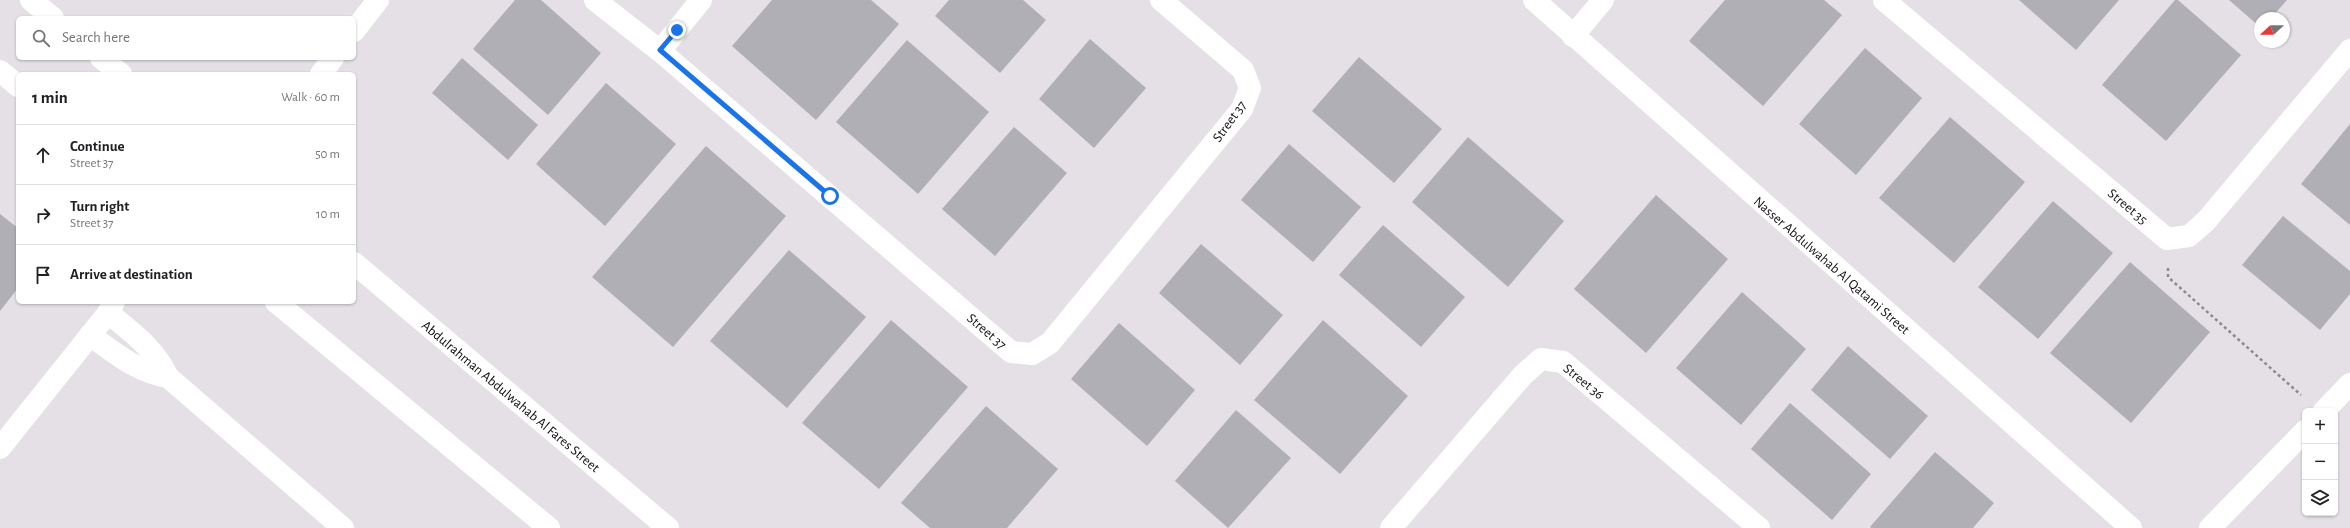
<!DOCTYPE html>
<html lang="en">
<head>
<meta charset="utf-8">
<style>
	:root { --surface:#fff; --page:#f2f2f2; --text:#202124; --muted:#757577; --line:#e0e0e0 }
	body { margin:0; font-family:"Alegreya Sans",sans-serif; background:var(--page); color:var(--text) }
	.controls { position:absolute; right:12px; bottom:12px; display:grid; overflow:hidden; border-radius:6px; box-shadow:0 1px 3px #0004 }
	.controls button { width:36px; height:36px; display:grid; place-items:center; padding:0; border:0; border-bottom:1px solid var(--line); background:var(--surface); color:var(--text); font:20px sans-serif }
	.compass { position:absolute; left:2254px; top:12px; width:36px; height:36px; border-radius:50%; background:var(--surface); box-shadow:0 1px 3px #0004; rotate:249deg }
	.stop { position:absolute; width:12px; height:12px; margin:-9px; border:3px solid #1a73e8; border-radius:50%; background:#fff }
	.stop.end { background:#1a73e8; border-color:#fff; box-shadow:0 1px 4px #0008 }
	.list { margin:0; padding:0; list-style:none }
	h2 { display:flex; justify-content:space-between; align-items:center; height:52px; margin:0; padding:0 16px; font-size:17px }
	h2 small { font-size:13px; font-weight:400; color:var(--muted) }
	.list li { display:grid; grid-template-columns:26px 1fr auto; gap:12px; align-items:center; box-sizing:border-box; height:60px; padding:0 16px; border-top:1px solid var(--line) }
	.list b { display:block; font-size:15px; white-space:nowrap }
	.list p { margin:0; font-size:13px; white-space:nowrap; color:var(--muted) }
	.list em { font-size:13px; font-style:normal; color:var(--muted) }
	.icon { flex:none; width:22px; height:22px; fill:none; stroke:currentColor; stroke-width:2; stroke-linecap:round; stroke-linejoin:round }
	.map { position:relative; flex:none; width:2350px; height:528px; overflow:hidden }
	.search { position:absolute; background:var(--surface); box-shadow:0 1px 3px #0004; left:16px; top:16px; width:340px; height:44px; display:flex; align-items:center; gap:10px; box-sizing:border-box; padding:0 14px; border-radius:6px; color:var(--muted); font-size:15px }
	.panel { position:absolute; background:var(--surface); box-shadow:0 1px 3px #0004; left:16px; top:72px; width:340px; height:232px; border-radius:6px }
	.map>svg:first-child { display:block }
	.building { fill:#b0afb5 }
	.lines { fill:none; stroke-linecap:round; stroke-linejoin:round }
	.path { stroke:#8d8a8e; stroke-width:2.5; stroke-dasharray:3 3; stroke-linecap:butt }
	.minor { stroke:#fff; stroke-width:22 }
	.route { stroke:#1a73e8; stroke-width:5 }
	.labels { text-anchor:middle; stroke-width:3; stroke-linejoin:round; paint-order:stroke }
	.street-label { font-size:14px; fill:#110f11; stroke:#fff }
</style>
</head>
<body>
<div class="map">
<svg width="2350" height="528" viewBox="0 0 2350 528">
	<rect width="100%" height="100%" fill="#e4e0e6"/>
	<!-- building -->
	<g class="building">
		<polygon points="515,0 541,0 601,53 548,115 473,49"/>
		<polygon points="772,0 871,0 899,24 816,120 732,46"/>
		<polygon points="949,0 1023,0 1046,20 1000,73 935,16"/>
		<polygon points="1725,0 1824,0 1842,15 1763,106 1689,41"/>
		<polygon points="2019,0 2119,0 2076,50"/>
		<polygon points="2175,0 2178,0 2241,55 2166,141 2102,85"/>
		<polygon points="2229,0 2287,0 2271,18 2260,18 2260,27"/>
		<polygon points="1090,39 1146,88 1094,148 1039,99"/>
		<polygon points="907,40 989,112 918,194 836,122"/>
		<polygon points="1865,48 1922,98 1856,175 1799,124"/>
		<polygon points="1359,57 1442,129 1394,183 1312,111"/>
		<polygon points="462,58 538,125 508,160 432,93"/>
		<polygon points="606,83 676,144 605,226 536,164"/>
		<polygon points="1950,117 2025,182 1954,263 1879,198"/>
		<polygon points="2350,124 2350,225 2301,184"/>
		<polygon points="1014,127 1067,173 995,256 942,209"/>
		<polygon points="1468,137 1564,221 1508,287 1412,202"/>
		<polygon points="1289,144 1361,207 1313,262 1241,200"/>
		<polygon points="706,146 786,216 673,347 592,277"/>
		<polygon points="1656,195 1728,259 1646,353 1574,289"/>
		<polygon points="2053,201 2113,253 2038,339 1978,287"/>
		<polygon points="0,214 18,228 18,288 0,311"/>
		<polygon points="2283,216 2350,271 2350,294 2320,330 2242,265"/>
		<polygon points="1383,225 1465,297 1421,347 1339,275"/>
		<polygon points="1201,244 1283,315 1240,365 1159,293"/>
		<polygon points="789,250 866,317 787,408 710,341"/>
		<polygon points="2130,262 2210,332 2131,423 2050,353"/>
		<polygon points="1742,292 1806,349 1741,425 1676,368"/>
		<polygon points="891,320 968,387 879,489 802,423"/>
		<polygon points="1323,320 1408,396 1340,474 1254,400"/>
		<polygon points="1119,323 1195,390 1147,446 1071,379"/>
		<polygon points="1848,346 1928,416 1890,459 1811,390"/>
		<polygon points="1790,403 1871,474 1832,520 1751,449"/>
		<polygon points="986,406 1058,469 1007,528 930,528 901,503"/>
		<polygon points="1236,410 1291,458 1228,528 1175,481"/>
		<polygon points="1935,452 1994,503 1973,528 1871,528 1870,527"/>
	</g>
	<g class="lines">
		<!-- path -->
		<polyline class="path" points="2168,268 2168,277 2301,395"/>
		<!-- minor -->
		<g class="minor">
			<polyline points="31,0 53,18"/>
			<polyline points="595,0 660,51 1011,352 1032,354 1050,343 1242,109 1250,88 1243,70 1161,0"/>
			<polyline points="1534,0 2131,528"/>
			<polyline points="1884,0 2167,239 2189,236 2206,221 2350,50"/>
			<polyline points="354,31 378,0"/>
			<polyline points="1573,36 1603,0"/>
			<polyline points="660,51 701,0"/>
			<polyline points="101,58 121,74"/>
			<polyline points="0,71 18,86"/>
			<polyline points="321,74 333,58"/>
			<polyline points="354,263 668,528"/>
			<polyline points="276,302 549,528"/>
			<path d="M108,313C132,332 155,349 168,377L343,528"/>
			<path d="M90,335C115,353 137,372 168,377"/>
			<polyline points="2324,411 2350,384"/>
			<polyline points="0,448 108,313 114,302"/>
			<polyline points="1391,528 1523,375 1541,359 1563,362 1759,528"/>
			<polyline points="2210,528 2305,431"/>
		</g>
	</g>
	<g class="lines">
		<!-- route -->
		<polyline class="route" points="677,30 660,50 830,196"/>
	</g>
	<g class="labels">
		<!-- street labels -->
		<g class="street-label">
			<text transform="translate(1229 121) rotate(-54)" y="5">Street 37</text>
			<text transform="translate(2128 206) rotate(40)" y="5">Street 35</text>
			<text transform="translate(1832 265) rotate(41)" y="5">Nasser Abdulwahab Al Qatami Street</text>
			<text transform="translate(987 331) rotate(41)" y="5">Street 37</text>
			<text transform="translate(1584 381) rotate(39)" y="5">Street 36</text>
			<text transform="translate(511 396) rotate(40)" y="5">Abdulrahman Abdulwahab Al Fares Street</text>
		</g>
	</g>
</svg>
<div class="controls">
<button>+</button>
<button>−</button>
<button><svg class="icon" aria-label="layers" viewBox="0 0 24 24"><path d="M12 4l9 5-9 5-9-5zM3 14l9 5 9-5"/></svg></button>
</div>
<svg class="compass" viewBox="-18 -18 36 36"><path d="M0-13l5 13h-10z" fill="#e53935"/><path d="M0 13l5-13h-10z" fill="#757577"/></svg>
<div class="stop" style="left:830px;top:196px"></div>
<div class="stop end" style="left:677px;top:30px"></div>
<div class="search"><svg class="icon" aria-label="search" viewBox="0 0 24 24"><circle cx="10" cy="10" r="6"/><path d="M15 15l6 6"/></svg>Search here</div>
<section class="panel">
<h2>1 min<small>Walk · 60 m</small></h2>
<ul class="list">
<li><svg class="icon" aria-label="ahead" viewBox="0 0 24 24"><path d="M12 20V5M6 11l6-6 6 6"/></svg><div><b>Continue</b><p>Street 37</p></div><em>50 m</em></li>
<li><svg class="icon" aria-label="right" viewBox="0 0 24 24"><path d="M7 20v-9h11M14 6l5 5-5 5"/></svg><div><b>Turn right</b><p>Street 37</p></div><em>10 m</em></li>
<li><svg class="icon" aria-label="arrive" viewBox="0 0 24 24"><path d="M6 21V4h12l-3 4 3 4H6"/></svg><div><b>Arrive at destination</b></div></li>
</ul>
</section>
</div>
</body>
</html>
